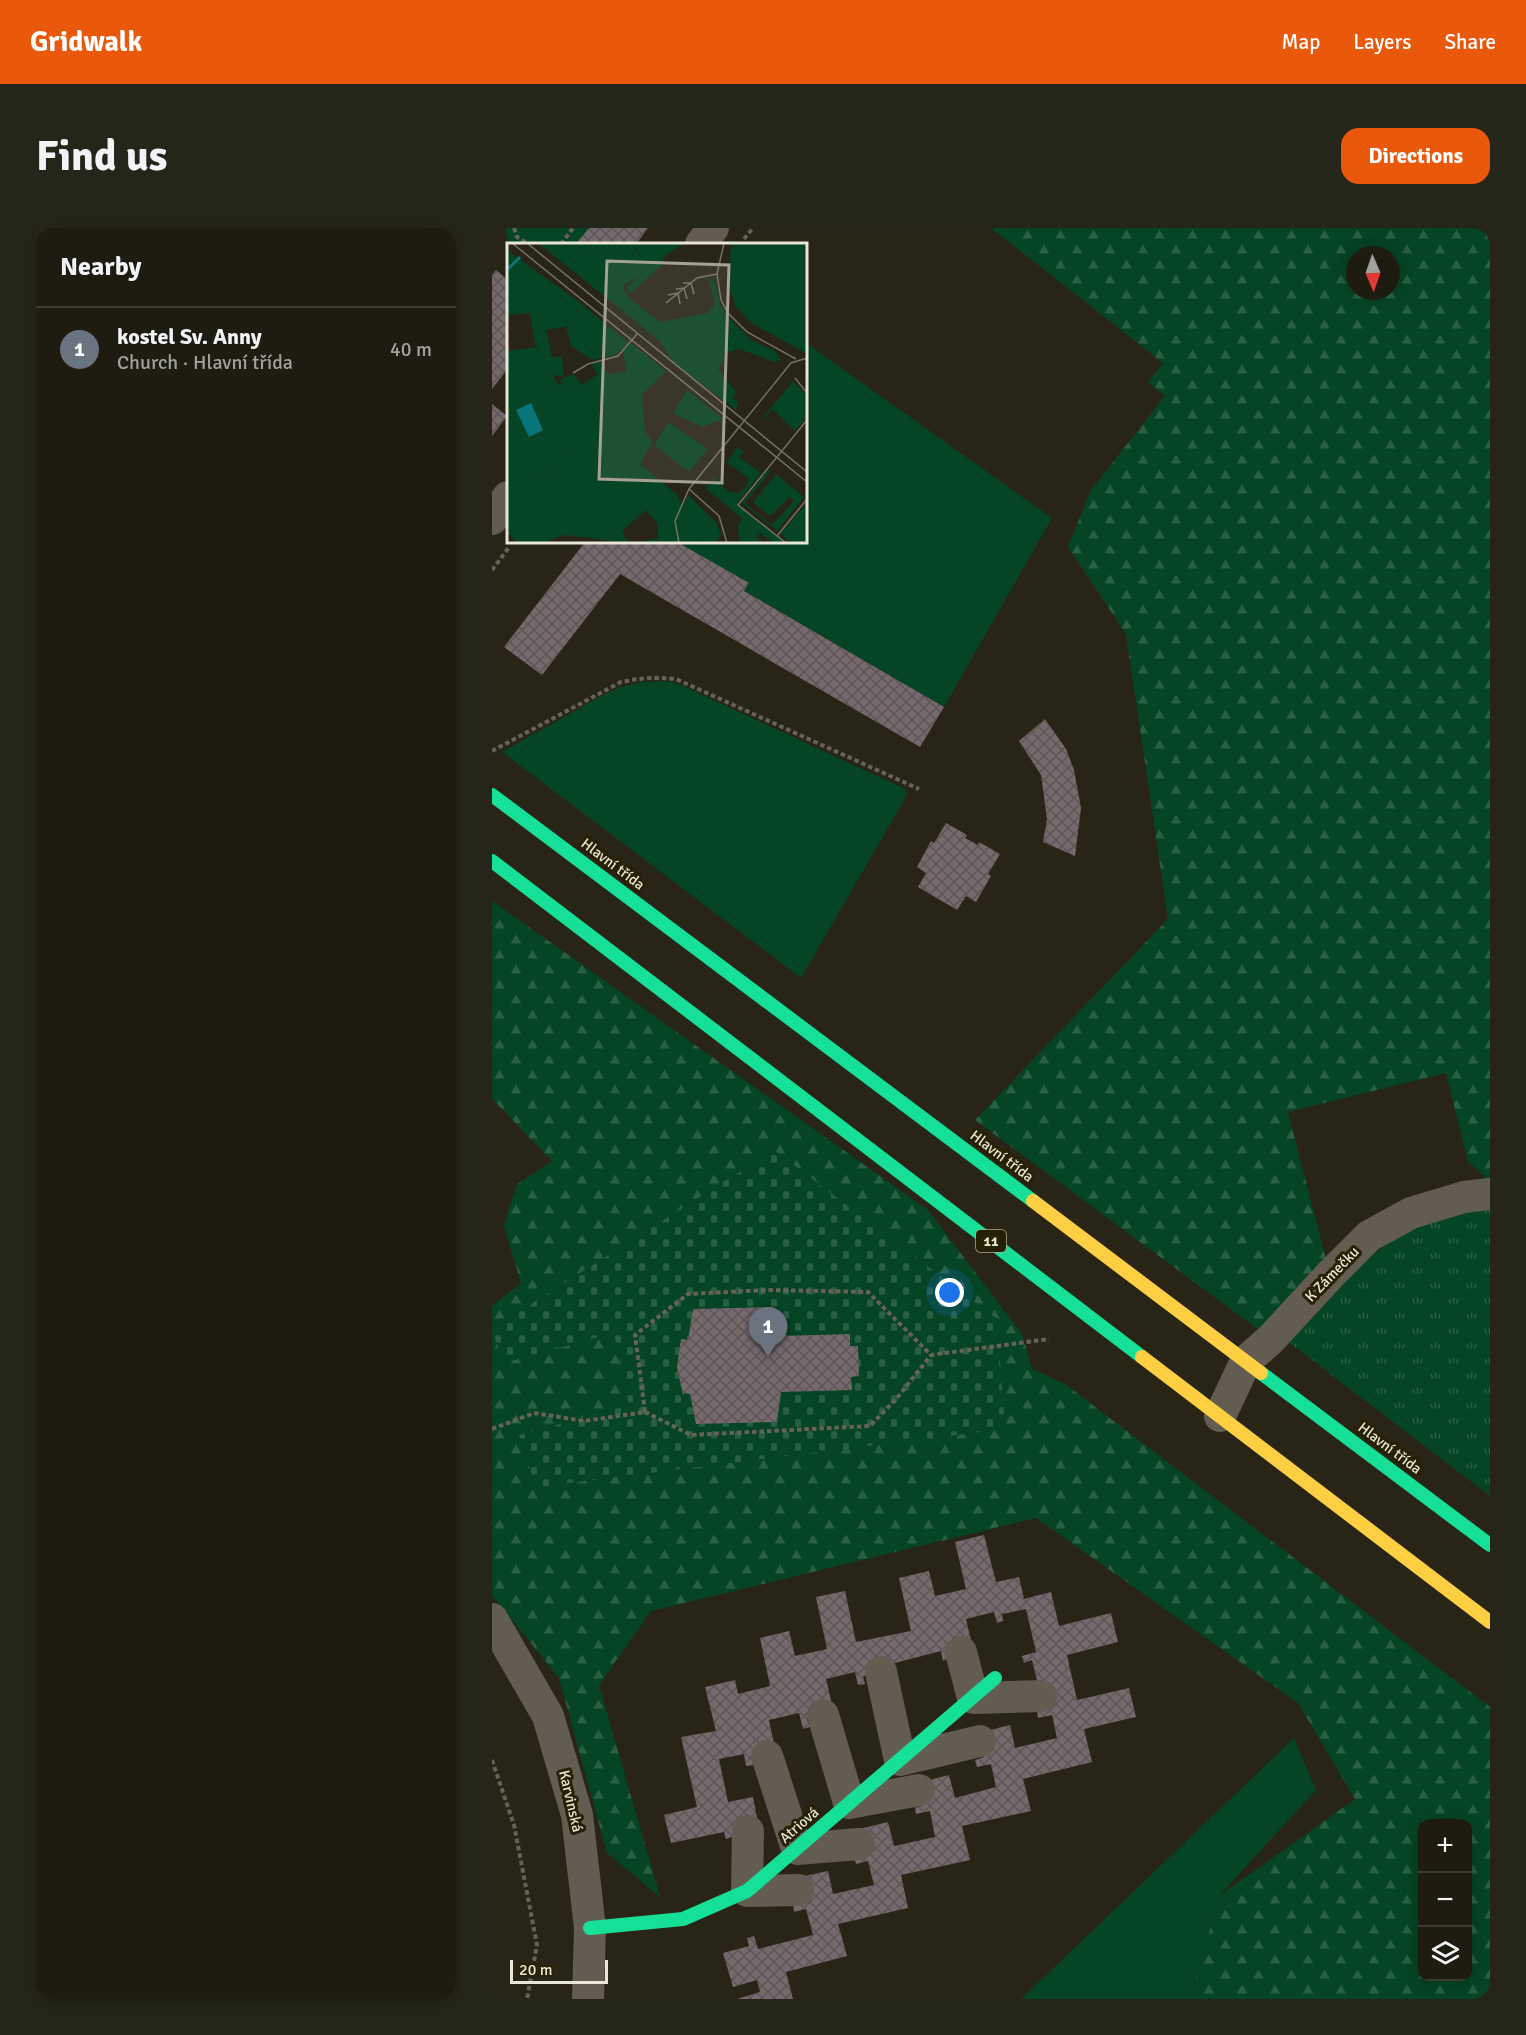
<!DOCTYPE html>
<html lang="en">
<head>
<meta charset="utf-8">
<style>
	:root { --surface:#1e1c10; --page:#262519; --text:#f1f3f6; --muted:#a1a19f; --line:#3c3a30; --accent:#ea580c }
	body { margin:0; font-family:Signika,sans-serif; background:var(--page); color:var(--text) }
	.controls { position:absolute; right:18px; bottom:18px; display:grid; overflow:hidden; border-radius:12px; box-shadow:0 3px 15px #0003 }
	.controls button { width:54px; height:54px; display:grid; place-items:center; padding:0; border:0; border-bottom:2px solid var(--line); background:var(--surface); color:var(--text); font:30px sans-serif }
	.compass { position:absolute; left:854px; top:18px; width:54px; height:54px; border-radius:50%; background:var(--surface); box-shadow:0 3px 15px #0003; rotate:178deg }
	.scale { position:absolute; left:18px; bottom:15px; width:98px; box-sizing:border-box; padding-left:6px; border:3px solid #e9e6d5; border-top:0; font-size:16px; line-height:21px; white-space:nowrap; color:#e9e6d5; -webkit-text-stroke:4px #262104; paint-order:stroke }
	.you { position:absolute; left:458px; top:1065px; width:21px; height:21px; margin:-15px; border:4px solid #fff; border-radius:50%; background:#1a73e8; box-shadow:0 0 0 9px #1a73e833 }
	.badge { display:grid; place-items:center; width:39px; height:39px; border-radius:50%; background:var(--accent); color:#fff; font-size:20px; font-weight:700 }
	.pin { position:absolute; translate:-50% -50px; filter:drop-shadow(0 2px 3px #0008) }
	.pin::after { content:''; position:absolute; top:32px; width:21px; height:18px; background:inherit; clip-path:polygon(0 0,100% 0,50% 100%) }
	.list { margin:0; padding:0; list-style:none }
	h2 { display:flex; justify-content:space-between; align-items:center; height:78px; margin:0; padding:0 24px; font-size:26px }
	h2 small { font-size:20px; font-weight:400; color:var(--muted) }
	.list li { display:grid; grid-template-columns:39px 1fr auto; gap:18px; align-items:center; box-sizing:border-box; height:84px; padding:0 24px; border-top:2px solid var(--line) }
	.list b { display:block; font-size:22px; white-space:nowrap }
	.list p { margin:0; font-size:20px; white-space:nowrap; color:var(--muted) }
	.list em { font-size:20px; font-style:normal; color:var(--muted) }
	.icon { flex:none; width:33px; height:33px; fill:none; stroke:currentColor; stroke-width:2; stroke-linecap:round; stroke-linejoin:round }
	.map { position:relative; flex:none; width:998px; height:1771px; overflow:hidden; border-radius:18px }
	header { display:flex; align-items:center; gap:36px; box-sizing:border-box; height:84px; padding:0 30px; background:var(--accent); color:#fff }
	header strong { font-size:28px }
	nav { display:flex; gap:33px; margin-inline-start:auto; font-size:21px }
	.intro { display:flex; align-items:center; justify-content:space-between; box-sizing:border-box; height:144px; padding:0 36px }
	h1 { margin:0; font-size:42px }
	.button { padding:15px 27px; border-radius:18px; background:var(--accent); color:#fff; font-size:21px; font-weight:700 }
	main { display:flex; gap:36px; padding:0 36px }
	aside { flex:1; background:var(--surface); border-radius:18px; box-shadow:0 3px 15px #0003 }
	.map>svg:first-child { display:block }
	.green { fill:#054424 }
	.forest { fill:url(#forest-firs); fill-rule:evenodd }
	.cemetery { fill:url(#cemetery-stones) }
	.park { fill:url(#park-tufts) }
	.building { fill:url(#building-cross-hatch) }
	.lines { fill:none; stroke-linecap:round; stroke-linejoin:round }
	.path { stroke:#676258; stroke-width:4; stroke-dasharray:4.5 3; stroke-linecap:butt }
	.street { stroke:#635c51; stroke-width:32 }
	.fast { stroke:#16e098; stroke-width:14 }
	.slow { stroke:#ffcf43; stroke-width:14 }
	.labels { text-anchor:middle; stroke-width:6; stroke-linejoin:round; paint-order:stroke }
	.shield { fill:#262104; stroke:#aeab96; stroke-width:1.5 }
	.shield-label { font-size:14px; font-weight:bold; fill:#e9e6d5 }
	.street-label { font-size:15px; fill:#e9e6d5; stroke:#262104 }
	.inset-river { fill:none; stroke:#0a747b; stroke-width:3 }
	.inset-road { fill:none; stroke:#757262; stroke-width:1.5 }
	.view { fill:#a5a292; fill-opacity:0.15; stroke:#a5a292; stroke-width:3 }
	.inset-edge { fill:none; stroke:#e9e6d5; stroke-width:3 }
</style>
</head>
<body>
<header>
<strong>Gridwalk</strong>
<nav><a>Map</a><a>Layers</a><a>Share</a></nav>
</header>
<div class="intro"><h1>Find us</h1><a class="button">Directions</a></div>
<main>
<aside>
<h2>Nearby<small></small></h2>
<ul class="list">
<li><span class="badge" style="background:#6b7280">1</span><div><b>kostel Sv. Anny</b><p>Church · Hlavní třída</p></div><em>40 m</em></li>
</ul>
</aside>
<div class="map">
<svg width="998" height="1771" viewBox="0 0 998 1771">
	<defs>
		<pattern id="forest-firs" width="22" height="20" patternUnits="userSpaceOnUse" patternTransform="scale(1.5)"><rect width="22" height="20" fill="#054424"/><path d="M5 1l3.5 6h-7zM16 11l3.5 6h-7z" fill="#295f43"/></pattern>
		<pattern id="cemetery-stones" width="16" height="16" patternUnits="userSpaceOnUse" patternTransform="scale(1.5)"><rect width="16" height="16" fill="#054424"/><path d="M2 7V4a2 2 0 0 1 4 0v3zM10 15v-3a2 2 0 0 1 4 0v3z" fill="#295f43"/></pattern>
		<pattern id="park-tufts" width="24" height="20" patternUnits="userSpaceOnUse" patternTransform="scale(1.5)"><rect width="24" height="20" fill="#054424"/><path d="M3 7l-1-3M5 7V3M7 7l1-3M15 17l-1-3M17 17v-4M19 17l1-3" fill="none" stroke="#295f43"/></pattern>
		<pattern id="building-cross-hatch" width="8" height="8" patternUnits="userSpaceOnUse" patternTransform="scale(1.5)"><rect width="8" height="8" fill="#76696e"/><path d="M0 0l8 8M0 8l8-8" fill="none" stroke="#5c5555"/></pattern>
	</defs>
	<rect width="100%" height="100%" fill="#282516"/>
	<!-- green -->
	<g class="green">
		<polygon points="12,0 98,0 85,16 22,16 16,13"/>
		<polygon points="314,115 560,290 452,479 252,363 256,355 185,314 314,314"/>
		<polygon points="175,453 189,457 413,561 415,567 309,750 10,524 111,467 129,459 150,454"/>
		<polygon points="802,1510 824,1562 727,1668 698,1771 529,1771"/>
	</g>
	<!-- forest -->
	<g class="forest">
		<path d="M499,0H998V953L976,934L954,845L796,884L838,1047L779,1111L483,892L676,691L634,406L576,319L599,262L673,168L656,154L671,135ZM863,27H899V63H863Z"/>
		<path d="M0,673L436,982L530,1106L540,1141L573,1156L998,1479V1771H698L727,1668L863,1571L806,1475L544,1290L159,1383L107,1457L168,1669L115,1625L67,1450L0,1367V1078L29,1055L12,998L25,956L60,933L0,871ZM122,1105L513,1201L27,1207L138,1178ZM930,1596H976V1748H930Z"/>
	</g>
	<!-- cemetery -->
	<polygon class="cemetery" points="282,922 505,1091 513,1201 44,1259 27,1207 137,1177 122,1105 11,1135 0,1101"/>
	<!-- park -->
	<path class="park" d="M998,979V1268L795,1113C833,1074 888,1009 939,991C957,985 979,983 998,979Z"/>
	<!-- building -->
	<g class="building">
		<polygon points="97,0 156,0 144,16 84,16"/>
		<polygon points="4,42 16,52 16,145 14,143 0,161 0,47"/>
		<polygon points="0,176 15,188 0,208"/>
		<polygon points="93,314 185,314 257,355 252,363 452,479 428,519 128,346 50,447 12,419"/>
		<polygon points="553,491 574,521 582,542 589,580 583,628 551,614 555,591 549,547 527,513"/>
		<polygon points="454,595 475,607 473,610 486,617 487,614 508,626 496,646 499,648 484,674 474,668 465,682 426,659 434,645 425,639 439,613 442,615"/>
		<polygon points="281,1079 287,1108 358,1106 358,1118 366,1118 367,1148 359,1149 360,1162 289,1164 285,1194 204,1196 198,1166 193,1165 191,1167 185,1139 189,1111 196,1112 201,1081"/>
		<polygon points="492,1307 504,1354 527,1349 532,1371 559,1364 567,1398 619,1385 626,1414 575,1427 585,1472 637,1460 644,1489 592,1501 600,1534 531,1551 539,1583 470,1598 478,1632 409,1647 416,1680 346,1696 355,1728 294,1744 301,1771 245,1771 268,1764 265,1752 241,1759 231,1725 257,1718 255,1710 262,1708 266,1721 321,1707 314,1681 302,1684 301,1677 303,1650 336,1643 341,1666 382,1657 376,1633 364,1636 362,1629 363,1602 396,1594 402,1618 443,1609 438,1583 424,1586 423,1579 431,1578 425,1555 457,1547 463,1570 504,1559 499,1536 485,1539 483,1532 492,1529 486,1505 518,1497 523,1520 565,1510 560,1487 546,1490 545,1483 552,1482 540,1432 532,1435 530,1428 544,1424 534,1381 510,1386 511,1393 505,1395 502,1384 474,1391 481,1421 451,1433 449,1423 395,1437 396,1442 371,1448 373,1456 366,1457 363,1444 334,1451 342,1485 315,1491 318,1499 311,1501 307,1485 277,1492 284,1526 260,1530 261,1537 254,1538 252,1526 227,1531 236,1574 261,1569 267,1601 234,1611 232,1604 179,1615 172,1587 205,1579 189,1509 224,1503 213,1459 243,1452 246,1466 278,1458 268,1410 297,1403 303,1428 335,1421 324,1369 353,1363 364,1414 419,1403 407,1350 437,1343 443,1368 474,1361 463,1314"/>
	</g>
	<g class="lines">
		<!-- path -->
		<g class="path">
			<polyline points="22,0 25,9 36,16"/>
			<polyline points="252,11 261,0"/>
			<polyline points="69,16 81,0"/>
			<polyline points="0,342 18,318"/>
			<path d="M0,523L129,454C148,450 164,449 184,451L427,561"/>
			<polyline points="153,1184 199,1207 378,1198 405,1170 439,1127"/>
			<polyline points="0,1201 42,1185 92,1193 153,1184 143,1107 196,1066 276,1062 376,1064 439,1127 557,1111"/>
			<polyline points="0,1532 22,1597 45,1717 35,1771"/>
		</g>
		<!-- street -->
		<g class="street">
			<polyline points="209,16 221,0"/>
			<polyline points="0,291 16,269"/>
			<polyline points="728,1188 754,1133 779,1111 838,1047 877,1008 919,985 972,969 998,966"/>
			<polyline points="0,1391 56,1488 85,1587 98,1700 96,1771"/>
			<polyline points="469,1424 481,1470 549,1468"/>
			<polyline points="389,1444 408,1532 488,1513"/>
			<polyline points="331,1487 357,1575 427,1562"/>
			<polyline points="275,1528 305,1621 367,1616"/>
			<polyline points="256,1603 255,1663 306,1662"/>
		</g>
		<!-- fast -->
		<g class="fast">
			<polyline points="0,567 541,973"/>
			<polyline points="0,633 650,1129"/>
			<polyline points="769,1145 998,1317"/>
			<polyline points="98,1700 191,1691 255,1663 503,1450"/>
		</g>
		<!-- slow -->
		<g class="slow">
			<polyline points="541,973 769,1145"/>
			<polyline points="650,1129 998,1394"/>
		</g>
	</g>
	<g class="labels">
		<!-- shield labels -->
		<rect class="shield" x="484" y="1002" width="30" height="22" rx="4.5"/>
		<g class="shield-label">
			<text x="499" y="1018">11</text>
		</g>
		<!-- street labels -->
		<g class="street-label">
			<text transform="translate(121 636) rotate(37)" y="5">Hlavní třída</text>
			<text transform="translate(510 928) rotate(37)" y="5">Hlavní třída</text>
			<text transform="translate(840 1046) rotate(-46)" y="5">K Zámečku</text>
			<text transform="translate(898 1220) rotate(37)" y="5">Hlavní třída</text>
			<text transform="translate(79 1573) rotate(77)" y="5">Karvinská</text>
			<text transform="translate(307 1597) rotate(-41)" y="5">Atriová</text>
		</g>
	</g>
	<!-- overview -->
	<g transform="translate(15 15)">
		<rect width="300" height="300" fill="#282516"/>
		<path d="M61,0H159L149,15H156L157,20L123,51L120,45L132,32L137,19L126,2L94,12ZM286,138L300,152V174L288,188L265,166L259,173L268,181L257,173ZM180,147L216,176L195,184L166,170ZM161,179L201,206L182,229L147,202ZM231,204L237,209L232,214L254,230L230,260L278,300H266L253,290L249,294L256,300H232L231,282L236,276L198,245L207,234L221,249L231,250L238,245L242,236L220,219ZM262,225V230L238,260L247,268L265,282L287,258L283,254L263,273L246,259L269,231L297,254L270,288L235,260ZM181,252L209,279L214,292L209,300H197L187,286L176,264ZM300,260V300H282L274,290Z" fill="#054424"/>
		<path d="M31,0H61L94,12L125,2L137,19L132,32L115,44L122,55L153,79L201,70L208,61L201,34L208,40L213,62L226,79L244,97L267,107L274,117L267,119L233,106L216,110L217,118L211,126L229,149L226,155L231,160L229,167L165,118L153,98ZM214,85L203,95L204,104L157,91ZM159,0H176L156,15H148ZM227,0L300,1V111L246,81L229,64L223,47V9ZM0,7L71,58L68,82L39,87L45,114L55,113L57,134L43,131L28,100L23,70L0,72ZM124,100L159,128L135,152L138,188L145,199L133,221L169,251L197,300H129L151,295L150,280L139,267L115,288L121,300L58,292L35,300H9L0,288V251L58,221L71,199L47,142H55L53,137L66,131L75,142L91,131L84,121L96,119L101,132L120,128L116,108Z" fill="#054424" fill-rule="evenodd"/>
		<path d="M215,85L216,92L203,95L204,103L218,101L219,105L184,126L157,104V90Z" fill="#054424"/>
		<path d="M71,58L122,100L108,112L85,117L64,103L59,84L68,82ZM29,104L47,133L71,199L58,221L0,251V108Z" fill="#054424"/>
		<path d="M24,160L36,187L22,194L9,167Z" fill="#0a747b"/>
		<path class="inset-river" d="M0,27L13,14"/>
		<path class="inset-road" d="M5,0L300,239M20,0L300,229M217,0L210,31L214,57L221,70L240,89L289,116M176,40H184L187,51M169,46L177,45L180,56M161,52L171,50L173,61M159,60L190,35L210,31M66,130L81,121L111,113L130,91M288,135L300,150M182,246L212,273L220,300M270,293L300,256M172,300L168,278L182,246L284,120L300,115M279,300L231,262L300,177"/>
		<path class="view" d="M100,18L222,22L215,240L92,236Z"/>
		<rect width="300" height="300" class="inset-edge"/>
	</g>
</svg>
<div class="controls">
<button>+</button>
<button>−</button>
<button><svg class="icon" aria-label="layers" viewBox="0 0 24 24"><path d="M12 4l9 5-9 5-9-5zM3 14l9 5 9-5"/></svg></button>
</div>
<svg class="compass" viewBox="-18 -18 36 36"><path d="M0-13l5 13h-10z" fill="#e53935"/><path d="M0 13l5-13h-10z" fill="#a1a19f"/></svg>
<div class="scale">20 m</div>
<div class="you"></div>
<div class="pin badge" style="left:276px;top:1129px;background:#6b7280">1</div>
</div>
</main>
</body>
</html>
